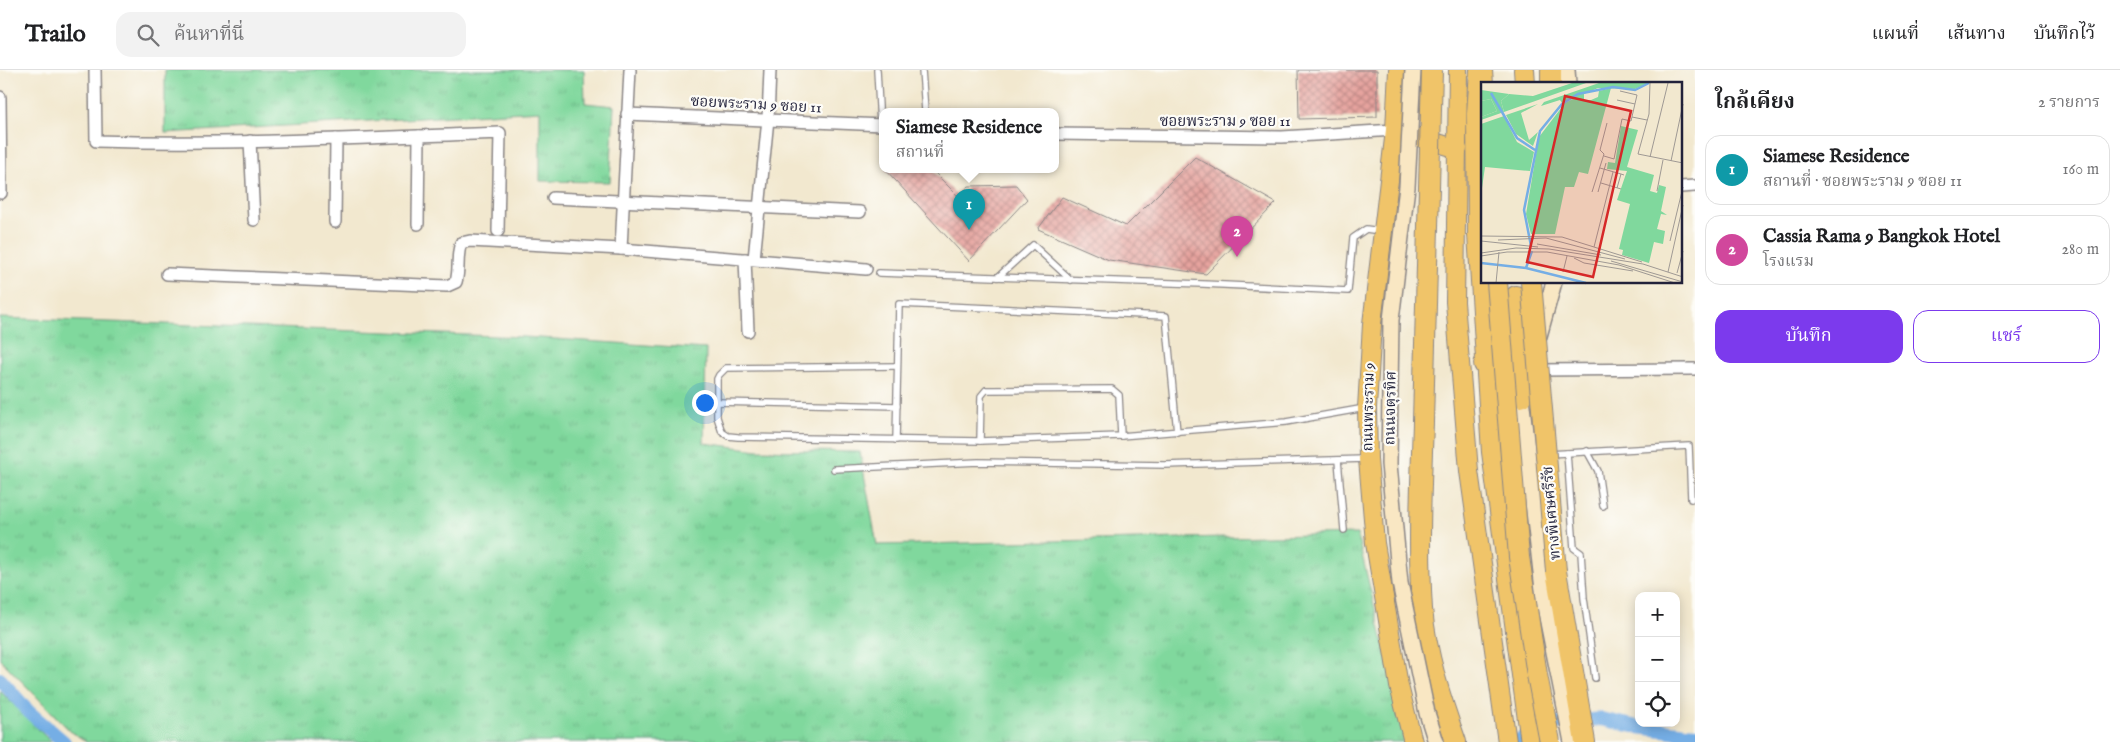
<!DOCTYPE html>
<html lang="th">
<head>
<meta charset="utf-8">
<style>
	:root { --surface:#fff; --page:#f2f2f2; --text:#202124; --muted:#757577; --line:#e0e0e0; --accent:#7c3aed }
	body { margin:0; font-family:"IM FELL English","Noto Serif Thai",serif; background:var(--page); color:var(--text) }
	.controls { position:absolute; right:15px; bottom:15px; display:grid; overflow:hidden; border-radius:10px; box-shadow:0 2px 12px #0003 }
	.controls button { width:45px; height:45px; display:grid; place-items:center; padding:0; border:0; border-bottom:1px solid var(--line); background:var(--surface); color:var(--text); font:25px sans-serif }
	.you { position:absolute; left:704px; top:332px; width:18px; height:18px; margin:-12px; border:4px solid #fff; border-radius:50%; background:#1a73e8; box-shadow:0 0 0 8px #1a73e833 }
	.badge { display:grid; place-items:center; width:32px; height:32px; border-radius:50%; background:var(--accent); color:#fff; font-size:16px; font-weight:700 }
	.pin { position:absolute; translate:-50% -41px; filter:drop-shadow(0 1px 2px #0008) }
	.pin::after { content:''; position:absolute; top:26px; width:18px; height:15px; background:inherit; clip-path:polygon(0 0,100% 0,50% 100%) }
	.popup { position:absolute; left:879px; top:38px; width:180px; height:65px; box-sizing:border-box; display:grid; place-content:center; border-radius:10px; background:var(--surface); filter:drop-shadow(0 1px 4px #0005); font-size:16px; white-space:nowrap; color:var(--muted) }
	.popup b { font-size:19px; color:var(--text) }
	.popup::after { content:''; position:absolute; left:50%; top:100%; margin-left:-10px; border:10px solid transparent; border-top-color:var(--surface) }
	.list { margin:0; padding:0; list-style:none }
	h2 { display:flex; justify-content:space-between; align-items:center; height:65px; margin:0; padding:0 20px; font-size:21px }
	h2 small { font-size:16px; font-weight:400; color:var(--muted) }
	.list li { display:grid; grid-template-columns:32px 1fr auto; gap:15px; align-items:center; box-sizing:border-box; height:70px; margin:0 10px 10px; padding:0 10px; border:1px solid var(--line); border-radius:15px }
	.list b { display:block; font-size:19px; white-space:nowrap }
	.list p { margin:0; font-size:16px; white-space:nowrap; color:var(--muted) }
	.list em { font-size:16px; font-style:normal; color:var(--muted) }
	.actions { display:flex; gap:10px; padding:15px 20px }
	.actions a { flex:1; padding:11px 0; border:1px solid var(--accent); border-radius:15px; text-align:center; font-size:18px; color:var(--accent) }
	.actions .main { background:var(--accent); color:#fff }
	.icon { flex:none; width:28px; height:28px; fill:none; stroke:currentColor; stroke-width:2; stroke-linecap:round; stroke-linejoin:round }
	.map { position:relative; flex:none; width:1695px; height:672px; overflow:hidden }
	header { display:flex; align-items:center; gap:30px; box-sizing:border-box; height:70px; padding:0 25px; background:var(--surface); border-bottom:1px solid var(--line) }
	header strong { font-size:24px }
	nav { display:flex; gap:28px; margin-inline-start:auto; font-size:18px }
	.search { width:350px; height:45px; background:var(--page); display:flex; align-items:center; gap:12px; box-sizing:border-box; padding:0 18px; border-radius:15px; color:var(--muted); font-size:19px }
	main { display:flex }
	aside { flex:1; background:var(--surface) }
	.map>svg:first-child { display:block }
	.grass { fill:url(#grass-tufts); stroke:#517d6c }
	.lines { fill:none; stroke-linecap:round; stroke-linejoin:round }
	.canal { stroke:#75aee5; stroke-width:14 }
	.building { fill:url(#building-cross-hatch) }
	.lane-casing { stroke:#8a8585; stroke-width:8 }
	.street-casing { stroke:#8a8585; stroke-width:14 }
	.secondary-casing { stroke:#8a8585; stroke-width:18 }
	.primary-casing { stroke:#8a8585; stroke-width:20 }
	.highway-casing { stroke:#8a8585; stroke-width:22 }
	.lane { stroke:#fff; stroke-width:5.5 }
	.street { stroke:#fff; stroke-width:11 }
	.secondary { stroke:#f9e7c3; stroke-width:15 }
	.primary { stroke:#f0c469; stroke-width:18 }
	.highway { stroke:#f0c469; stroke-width:20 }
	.secondary-bridge-casing { stroke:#8a8585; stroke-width:18; stroke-linecap:butt }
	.highway-bridge-casing { stroke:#8a8585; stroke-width:22; stroke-linecap:butt }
	.secondary-bridge { stroke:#f9e7c3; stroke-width:15 }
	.highway-bridge { stroke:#f0c469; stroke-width:20 }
	.labels { text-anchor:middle; stroke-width:4.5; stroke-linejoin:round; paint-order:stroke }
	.street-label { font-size:15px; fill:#22223b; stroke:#fdfcf7 }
	.inset-river { fill:none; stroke:#75aee5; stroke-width:2.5 }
	.inset-road { fill:none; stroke:#9f9994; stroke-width:1 }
	.view { fill:#d62828; fill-opacity:0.15; stroke:#d62828; stroke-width:2.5 }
	.inset-edge { fill:none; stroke:#22223b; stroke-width:2.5 }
</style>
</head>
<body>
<header>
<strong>Trailo</strong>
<div class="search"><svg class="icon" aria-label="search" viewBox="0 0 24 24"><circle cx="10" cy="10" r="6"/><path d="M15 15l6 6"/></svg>ค้นหาที่นี่</div>
<nav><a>แผนที่</a><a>เส้นทาง</a><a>บันทึกไว้</a></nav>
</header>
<main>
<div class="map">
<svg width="1695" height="672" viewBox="0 0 1695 672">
	<defs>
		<pattern id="grass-tufts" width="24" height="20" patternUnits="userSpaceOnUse" patternTransform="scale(1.25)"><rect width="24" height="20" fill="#80d89d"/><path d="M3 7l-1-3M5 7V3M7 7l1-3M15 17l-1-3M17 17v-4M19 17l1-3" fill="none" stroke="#6eb988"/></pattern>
		<pattern id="building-cross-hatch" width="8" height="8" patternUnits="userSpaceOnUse" patternTransform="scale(1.25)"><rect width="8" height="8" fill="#e6a39e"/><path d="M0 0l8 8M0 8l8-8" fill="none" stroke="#ba8482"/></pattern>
	</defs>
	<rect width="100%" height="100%" fill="#fdfcf7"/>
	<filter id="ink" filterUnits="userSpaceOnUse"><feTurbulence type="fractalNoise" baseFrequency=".02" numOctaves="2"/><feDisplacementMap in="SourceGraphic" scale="10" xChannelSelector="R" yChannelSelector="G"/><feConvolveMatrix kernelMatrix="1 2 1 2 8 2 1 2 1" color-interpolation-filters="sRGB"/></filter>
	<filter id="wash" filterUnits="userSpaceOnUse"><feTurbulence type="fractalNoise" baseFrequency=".0096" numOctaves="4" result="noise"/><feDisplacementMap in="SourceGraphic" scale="20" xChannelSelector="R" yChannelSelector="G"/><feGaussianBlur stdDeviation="1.12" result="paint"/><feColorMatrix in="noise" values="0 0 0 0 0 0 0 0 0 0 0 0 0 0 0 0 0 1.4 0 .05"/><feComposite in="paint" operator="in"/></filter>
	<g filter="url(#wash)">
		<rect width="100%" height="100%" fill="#f2e8cf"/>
		<!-- grass -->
		<g class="grass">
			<polygon points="165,0 584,0 585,33 614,36 610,112 540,111 540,41 165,63"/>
			<polygon points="0,248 525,267 706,279 704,373 758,380 860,382 877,475 1357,464 1407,672 87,672 70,661 0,589"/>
			<polygon points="0,621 51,672 0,672"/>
		</g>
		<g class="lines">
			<!-- canal -->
			<g class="canal">
				<polyline points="0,609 29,642 64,672"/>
				<polyline points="1514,672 1552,654 1601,649 1638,657 1695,664"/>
			</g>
		</g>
		<g id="blocks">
			<!-- building -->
			<g class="building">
				<polygon points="1298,0 1377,0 1377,47 1299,49"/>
				<polygon points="1195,87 1276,133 1206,204 1109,190 1038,159 1062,127 1126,156"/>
				<polygon points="885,99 931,99 958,126 969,116 1016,115 1027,129 969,191"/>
			</g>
		</g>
	</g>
	<g filter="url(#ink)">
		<use href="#blocks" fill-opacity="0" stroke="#8a8585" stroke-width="1"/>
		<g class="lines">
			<defs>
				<g id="lane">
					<polyline points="877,0 880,55"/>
					<polyline points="922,0 925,41"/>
					<polyline points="879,203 1203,214 1348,221 1353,168 1366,159 1380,161"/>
					<polyline points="998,207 1033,175 1071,210"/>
					<polyline points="897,296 726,298 719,305 717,309 717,347 722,362 728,366 738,367 980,371 1121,366 1286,352 1365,338"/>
					<polyline points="717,332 897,336"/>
					<polyline points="896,370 899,234 1166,246 1177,362"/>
					<polyline points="980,371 981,326 986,320 992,320 1112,319 1119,325 1121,366"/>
					<polyline points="1587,381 1598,401 1603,436"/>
					<polyline points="1567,383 1574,478 1581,483 1584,528 1595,608"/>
					<polyline points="1549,384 1689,376 1691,429"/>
					<polyline points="1338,390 1344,460"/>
					<polyline points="834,399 978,392 1165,395 1365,389"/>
				</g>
				<g id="street">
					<path d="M95,0L96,71C231,75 366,68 500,63L498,161"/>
					<polyline points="0,27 1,123"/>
					<polyline points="627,44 883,55"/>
					<polyline points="1055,64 1282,67 1395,60"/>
					<polyline points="250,71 254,150"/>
					<polyline points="1681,117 1695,116"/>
					<polyline points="553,128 860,142"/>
					<polyline points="335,152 336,69"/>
					<polyline points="418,154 419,66"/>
					<polyline points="621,179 630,0"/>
					<polyline points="745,189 748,261"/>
					<polyline points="754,189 768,49 770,0"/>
					<path d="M167,204L447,216L456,212C460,199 456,186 461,173L470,171L621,179L866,199"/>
					<polyline points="1534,300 1695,299"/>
				</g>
				<g id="secondary">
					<polyline points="1567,0 1568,14"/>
					<polyline points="1539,266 1554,212"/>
					<polyline points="1524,317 1521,327 1545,537 1572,672"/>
				</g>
				<g id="primary">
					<polyline points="1398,0 1395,60 1372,254 1367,338 1368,389 1375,473 1399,616 1413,672"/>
					<polyline points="1458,0 1455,232 1469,401 1507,672"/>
					<polyline points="1479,0 1476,44 1477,164 1491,382 1530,672"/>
					<polyline points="1395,60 1458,79"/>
				</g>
				<g id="highway">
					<polyline points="1482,0 1483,14"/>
					<polyline points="1524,0 1525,14"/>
					<polyline points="1551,0 1551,14"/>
					<polyline points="1516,226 1521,327"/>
					<polyline points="1484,294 1504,253"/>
					<path d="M1423,352C1421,414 1418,477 1422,539C1426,584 1441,630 1456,672"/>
					<polyline points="1556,501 1585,672"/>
				</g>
			</defs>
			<!-- lane casing -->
			<use href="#lane" class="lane-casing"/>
			<!-- street casing -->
			<use href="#street" class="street-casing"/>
			<!-- secondary casing -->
			<use href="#secondary" class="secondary-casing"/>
			<!-- primary casing -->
			<use href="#primary" class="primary-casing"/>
			<!-- highway casing -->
			<use href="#highway" class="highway-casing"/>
			<!-- lane -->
			<use href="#lane" class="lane"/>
			<!-- street -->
			<use href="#street" class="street"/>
			<!-- secondary -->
			<use href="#secondary" class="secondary"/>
			<!-- primary -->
			<use href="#primary" class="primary"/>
			<!-- highway -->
			<use href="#highway" class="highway"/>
			<defs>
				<polyline id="secondary-bridge" points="1413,0 1407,117 1391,250 1389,394 1400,513 1427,643 1436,672"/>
				<g id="highway-bridge">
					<polyline points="1497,212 1519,487 1537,605 1550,672"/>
					<polyline points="1531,212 1556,501"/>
					<polyline points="1423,352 1432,0"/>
				</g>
			</defs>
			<!-- secondary-bridge casing -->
			<use href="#secondary-bridge" class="secondary-bridge-casing"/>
			<!-- highway-bridge casing -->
			<use href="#highway-bridge" class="highway-bridge-casing"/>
			<!-- secondary-bridge -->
			<use href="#secondary-bridge" class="secondary-bridge"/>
			<!-- highway-bridge -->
			<use href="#highway-bridge" class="highway-bridge"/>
		</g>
	</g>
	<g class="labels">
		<!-- street labels -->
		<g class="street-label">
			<text transform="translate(756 34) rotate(3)" y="5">ซอยพระราม 9 ซอย 11</text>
			<text x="1225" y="56">ซอยพระราม 9 ซอย 11</text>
			<text transform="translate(1368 337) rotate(-89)" y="5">ถนนพระราม 9</text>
			<text transform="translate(1390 338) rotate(-89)" y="5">ถนนจตุรทิศ</text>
			<text transform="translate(1551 443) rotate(-95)" y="5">ทางพิเศษศรีรัช</text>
		</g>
	</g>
	<!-- overview -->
	<g transform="translate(1481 12)">
		<rect width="201" height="201" fill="#f2e8cf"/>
		<path d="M91,1H105L23,30L20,19L28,12L52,14ZM118,1H167L154,7L117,6L81,21L79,18L60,24L63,20ZM130,6L107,92L98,90L93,105H84L74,152H50L45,132L58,55L84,21L103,11V18H110L117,15L118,9ZM10,17L16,29L0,35V19ZM57,22L40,31L48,58L57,50L52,64L35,52L25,33ZM23,34L36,60L53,70L49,89L4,85L1,106L0,42ZM140,44L157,48L146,85L173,93L169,109L176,111L178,103L185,105L180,129L186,133L180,132L176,147L184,149L182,162L173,160L168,181L141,173L142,168L138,167L149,122L136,118L146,89L126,87L127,80L134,81Z" fill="#80d89d"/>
		<path d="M0,8L28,12L20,19L23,30L0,38V35L16,29L10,17L0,19Z" fill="#80d89d"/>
		<path class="inset-river" d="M10,11L36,56L54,68M50,164L43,128L59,49L81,22L97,12L132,5L154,8L168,1M0,181L45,186L105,201M45,186L51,169"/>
		<path class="inset-road" d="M169,1L168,32L157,72L202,81M136,18L154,22M151,35L166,38M123,74L133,77L141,37L150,39L156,13L139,9M169,75L187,1M190,79L202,22M119,86L140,92M120,101L140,107M136,106L140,92L143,93M176,109L182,78M111,110L123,72L119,68L126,41M117,110L125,81M0,154L81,155L161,180M17,158L65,156L144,177M0,159L57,165M189,159L202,105M56,162L120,173M113,165L132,90M0,171L35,166L68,167L162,182L202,195M0,174L26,170H66L138,183L194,201M93,176L103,181L152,189M130,179L202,200M82,190L86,174M187,190L202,123M196,191L202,169M15,201L18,170"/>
		<path class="view" d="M84,14L150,29L112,195L46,180Z"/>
		<rect width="201" height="201" class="inset-edge"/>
	</g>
</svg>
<div class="controls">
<button>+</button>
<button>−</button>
<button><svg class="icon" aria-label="locate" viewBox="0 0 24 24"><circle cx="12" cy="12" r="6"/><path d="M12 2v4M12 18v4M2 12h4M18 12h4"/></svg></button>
</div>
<div class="you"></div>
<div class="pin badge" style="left:969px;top:160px;background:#0f9aa8">1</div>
<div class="popup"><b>Siamese Residence</b>สถานที่</div>
<div class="pin badge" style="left:1237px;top:187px;background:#d1479c">2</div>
</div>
<aside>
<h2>ใกล้เคียง<small>2 รายการ</small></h2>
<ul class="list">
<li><span class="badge" style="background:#0f9aa8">1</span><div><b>Siamese Residence</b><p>สถานที่ · ซอยพระราม 9 ซอย 11</p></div><em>160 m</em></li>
<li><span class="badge" style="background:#d1479c">2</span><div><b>Cassia Rama 9 Bangkok Hotel</b><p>โรงแรม</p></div><em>280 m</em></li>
</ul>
<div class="actions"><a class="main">บันทึก</a><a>แชร์</a></div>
</aside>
</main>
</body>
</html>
